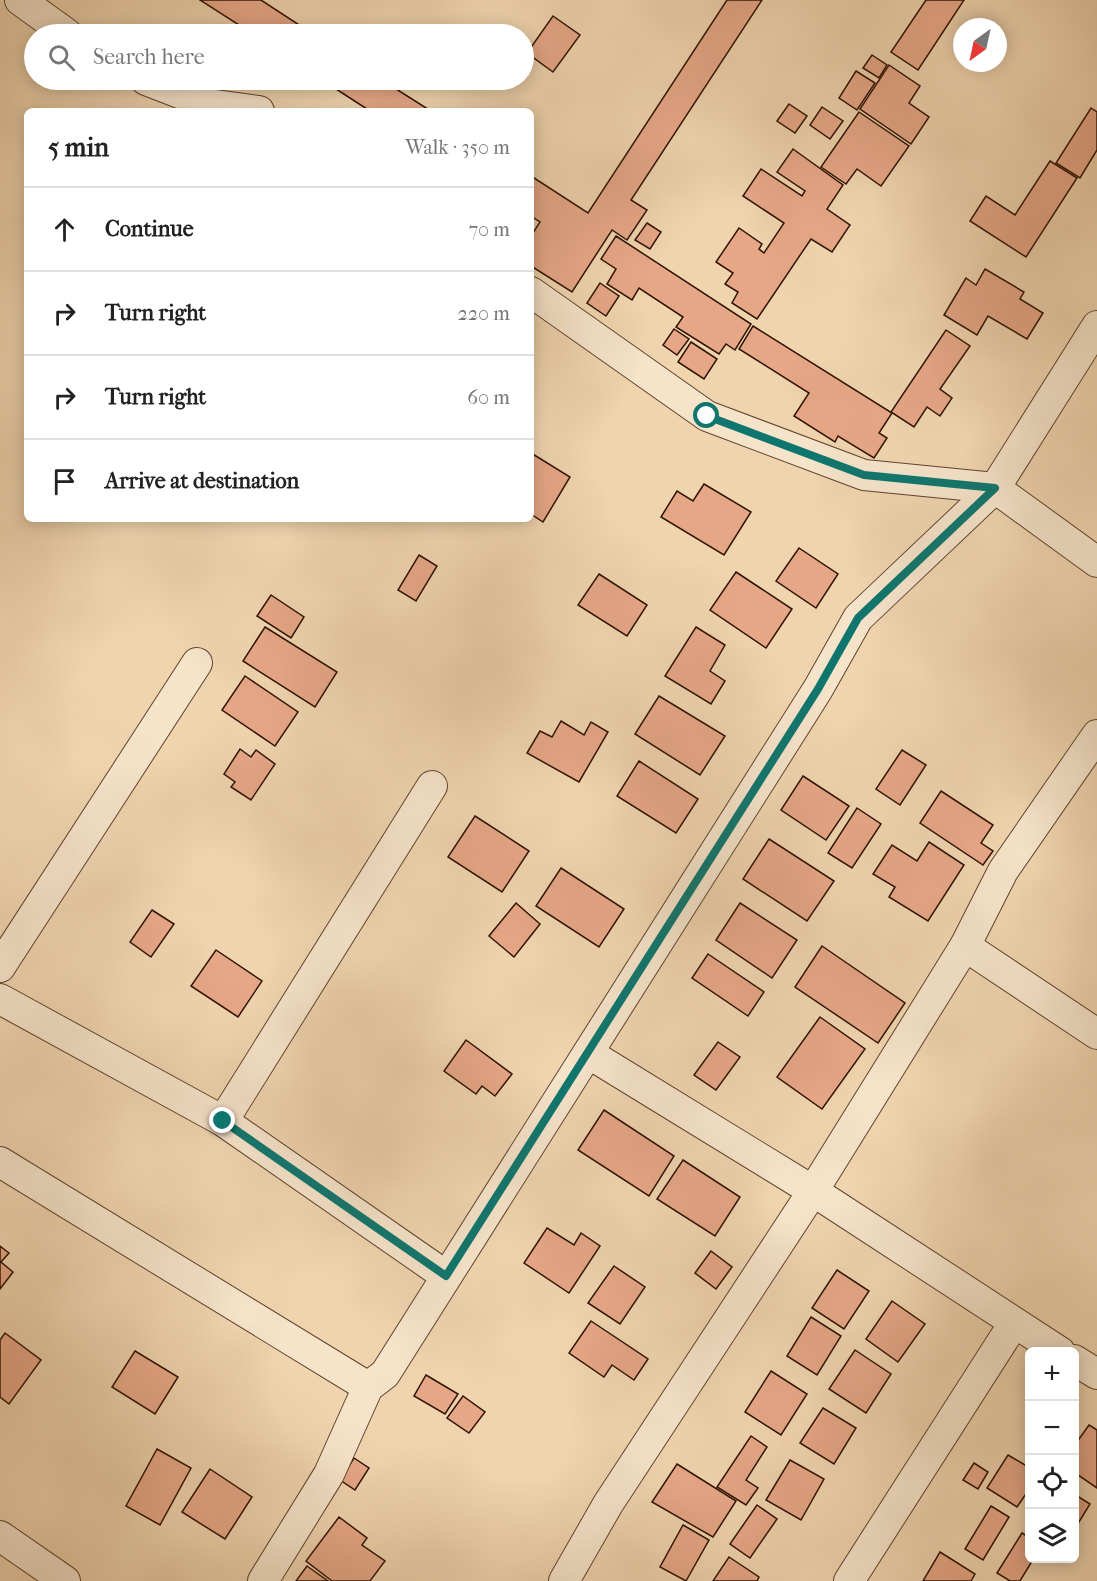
<!DOCTYPE html>
<html lang="en">
<head>
<meta charset="utf-8">
<style>
	:root { --surface:#fff; --page:#f6f6f6; --text:#222; --muted:#767676; --line:#e0e0e0 }
	body { margin:0; font-family:"IM FELL French Canon",serif; background:var(--page); color:var(--text) }
	.controls { position:absolute; right:18px; bottom:18px; display:grid; overflow:hidden; border-radius:9px; box-shadow:0 3px 15px #0003 }
	.controls button { width:54px; height:54px; display:grid; place-items:center; padding:0; border:0; border-bottom:2px solid var(--line); background:var(--surface); color:var(--text); font:30px sans-serif }
	.compass { position:absolute; left:953px; top:18px; width:54px; height:54px; border-radius:50%; background:var(--surface); box-shadow:0 3px 15px #0003; rotate:213deg }
	.stop { position:absolute; width:18px; height:18px; margin:-14px; border:4px solid #0f766e; border-radius:50%; background:#fff }
	.stop.end { background:#0f766e; border-color:#fff; box-shadow:0 2px 6px #0008 }
	.list { margin:0; padding:0; list-style:none }
	h2 { display:flex; justify-content:space-between; align-items:center; height:78px; margin:0; padding:0 24px; font-size:26px }
	h2 small { font-size:20px; font-weight:400; color:var(--muted) }
	.list li { display:grid; grid-template-columns:39px 1fr auto; gap:18px; align-items:center; box-sizing:border-box; height:84px; padding:0 24px; border-top:2px solid var(--line) }
	.list b { display:block; font-size:22px; white-space:nowrap }
	.list em { font-size:20px; font-style:normal; color:var(--muted) }
	.icon { flex:none; width:33px; height:33px; fill:none; stroke:currentColor; stroke-width:2; stroke-linecap:round; stroke-linejoin:round }
	.map { position:relative; flex:none; width:1097px; height:1581px; overflow:hidden }
	.search { position:absolute; background:var(--surface); box-shadow:0 3px 15px #0003; left:24px; top:24px; width:510px; height:66px; display:flex; align-items:center; gap:15px; box-sizing:border-box; padding:0 21px; border-radius:33px; color:var(--muted); font-size:22px }
	.panel { position:absolute; background:var(--surface); box-shadow:0 3px 15px #0003; left:24px; top:108px; width:510px; height:414px; border-radius:9px }
	.map>svg:first-child { display:block }
	.building { fill:#e6a787; stroke:#301304; stroke-width:1.5 }
	.lines { fill:none; stroke-linecap:round; stroke-linejoin:round }
	.minor-casing { stroke:#60432e; stroke-width:32 }
	.minor { stroke:#f5e3ca; stroke-width:30 }
	.route { stroke:#0f766e; stroke-width:8 }
</style>
</head>
<body>
<div class="map">
<svg width="1097" height="1581" viewBox="0 0 1097 1581">
	<rect width="100%" height="100%" fill="#efd4ae"/>
	<filter id="stains"><feTurbulence type="fractalNoise" baseFrequency=".00333" numOctaves="4"/><feColorMatrix values="0 0 0 0 .2 0 0 0 0 .09 0 0 0 0 .02 0 0 0 .5 -.17"/></filter>
	<radialGradient id="worn" r=".72"><stop offset=".6" stop-color="#630" stop-opacity="0"/><stop offset="1" stop-color="#630" stop-opacity=".3"/></radialGradient>
	<!-- building -->
	<g class="building">
		<polygon points="200,0 261,0 313,34 253,34"/>
		<polygon points="727,0 762,0 631,200 647,210 627,240 612,230 572,292 531,266 531,236 540,222 531,216 531,176 588,213"/>
		<polygon points="926,0 964,0 918,70 891,52"/>
		<polygon points="553,16 580,35 553,72 527,53"/>
		<polygon points="872,55 887,65 879,78 863,68"/>
		<polygon points="889,65 920,86 909,103 929,117 911,144 860,109"/>
		<polygon points="856,71 875,83 857,110 839,98"/>
		<polygon points="322,80 382,80 431,111 370,111"/>
		<polygon points="789,104 807,116 795,133 777,121"/>
		<polygon points="822,107 843,121 830,139 810,125"/>
		<polygon points="1091,108 1097,112 1097,150 1080,178 1056,163"/>
		<polygon points="859,112 909,146 881,186 857,169 846,184 821,167"/>
		<polygon points="793,149 843,185 827,209 850,225 832,252 811,239 757,319 732,303 738,292 725,284 733,273 716,262 739,228 762,244 759,249 764,253 784,223 743,196 761,169 802,196 805,191 777,172"/>
		<polygon points="1050,161 1077,178 1026,257 970,221 986,196 1015,215"/>
		<polygon points="647,223 661,232 650,249 635,240"/>
		<polygon points="616,236 751,324 735,350 726,344 719,354 676,327 683,317 639,288 632,300 607,284 616,269 601,259"/>
		<polygon points="985,269 1024,292 1020,299 1043,313 1027,339 988,316 977,335 944,315 966,278 976,285"/>
		<polygon points="600,283 619,296 606,316 587,303"/>
		<polygon points="753,326 892,413 879,433 887,438 874,458 838,436 835,442 794,416 809,393 739,349"/>
		<polygon points="674,329 689,339 677,355 663,345"/>
		<polygon points="946,330 970,346 940,389 952,398 940,416 927,407 914,427 891,412"/>
		<polygon points="691,342 717,359 704,379 678,362"/>
		<polygon points="531,453 570,477 543,522 531,514"/>
		<polygon points="704,484 751,512 724,555 661,517 677,491 693,501"/>
		<polygon points="799,548 838,574 816,608 776,581"/>
		<polygon points="419,555 437,566 416,601 398,590"/>
		<polygon points="736,572 792,609 766,648 710,610"/>
		<polygon points="599,574 647,605 627,636 578,605"/>
		<polygon points="271,595 304,617 291,638 257,616"/>
		<polygon points="265,627 337,672 315,707 243,661"/>
		<polygon points="696,627 725,645 710,671 725,681 711,704 665,676"/>
		<polygon points="245,676 298,712 275,746 222,710"/>
		<polygon points="659,696 725,736 700,775 635,734"/>
		<polygon points="561,721 584,735 591,722 608,732 579,782 527,753 540,731 552,737"/>
		<polygon points="240,749 251,757 256,750 275,764 251,800 231,787 235,782 224,774"/>
		<polygon points="902,750 926,765 900,805 876,789"/>
		<polygon points="639,761 698,799 676,833 617,796"/>
		<polygon points="803,776 849,806 826,840 781,810"/>
		<polygon points="941,791 993,825 981,843 993,851 983,865 920,823"/>
		<polygon points="857,808 881,824 852,868 828,853"/>
		<polygon points="475,816 529,851 502,892 448,857"/>
		<polygon points="769,839 834,881 807,921 743,879"/>
		<polygon points="929,842 964,865 928,921 889,897 895,887 873,874 892,845 917,861"/>
		<polygon points="561,868 624,909 599,947 536,906"/>
		<polygon points="516,903 540,924 514,957 489,936"/>
		<polygon points="740,903 797,940 772,978 716,940"/>
		<polygon points="152,910 174,924 151,957 130,942"/>
		<polygon points="822,946 905,1003 878,1043 795,987"/>
		<polygon points="216,950 262,981 238,1017 191,986"/>
		<polygon points="708,954 764,992 748,1016 692,978"/>
		<polygon points="820,1017 865,1049 822,1109 777,1077"/>
		<polygon points="466,1040 512,1074 495,1096 482,1086 476,1094 444,1071"/>
		<polygon points="718,1042 740,1057 716,1090 694,1075"/>
		<polygon points="604,1110 674,1156 649,1196 578,1150"/>
		<polygon points="683,1160 740,1197 715,1236 657,1199"/>
		<polygon points="547,1228 574,1245 581,1233 600,1246 569,1293 524,1263"/>
		<polygon points="0,1246 9,1253 1,1262 13,1272 0,1289"/>
		<polygon points="711,1251 732,1267 716,1289 695,1273"/>
		<polygon points="614,1266 645,1287 620,1324 588,1303"/>
		<polygon points="837,1270 869,1291 844,1329 812,1308"/>
		<polygon points="892,1301 925,1324 898,1362 866,1339"/>
		<polygon points="811,1317 841,1336 817,1375 787,1356"/>
		<polygon points="591,1321 648,1359 634,1380 612,1365 604,1377 569,1353"/>
		<polygon points="5,1333 41,1360 9,1404 0,1397 0,1340"/>
		<polygon points="855,1350 891,1374 866,1413 829,1389"/>
		<polygon points="135,1351 178,1377 155,1414 112,1387"/>
		<polygon points="771,1371 807,1394 781,1435 745,1412"/>
		<polygon points="426,1375 458,1394 445,1414 414,1396"/>
		<polygon points="463,1396 485,1412 469,1433 447,1418"/>
		<polygon points="823,1408 856,1428 834,1464 800,1443"/>
		<polygon points="1089,1425 1097,1430 1097,1488 1074,1472 1074,1446"/>
		<polygon points="751,1436 767,1447 746,1480 758,1488 746,1505 717,1487"/>
		<polygon points="157,1449 191,1468 160,1525 126,1506"/>
		<polygon points="1008,1455 1030,1468 1030,1488 1017,1507 987,1488"/>
		<polygon points="354,1458 369,1468 355,1490 340,1480"/>
		<polygon points="790,1460 824,1479 801,1520 766,1500"/>
		<polygon points="974,1463 988,1472 978,1489 963,1480"/>
		<polygon points="677,1464 736,1501 713,1537 652,1502"/>
		<polygon points="210,1469 252,1497 225,1539 182,1512"/>
		<polygon points="1074,1494 1090,1504 1074,1530"/>
		<polygon points="757,1505 777,1519 750,1558 730,1544"/>
		<polygon points="991,1506 1009,1517 983,1560 965,1549"/>
		<polygon points="339,1517 367,1538 362,1545 385,1561 370,1581 332,1581 306,1561"/>
		<polygon points="683,1525 709,1540 686,1581 660,1567"/>
		<polygon points="1022,1533 1030,1538 1030,1558 1034,1558 1020,1581 1010,1581 997,1573"/>
		<polygon points="940,1552 975,1574 971,1581 923,1581"/>
		<polygon points="729,1557 759,1577 757,1581 713,1581"/>
		<polygon points="307,1566 328,1581 296,1581"/>
	</g>
	<g class="lines">
		<defs>
			<g id="minor">
				<polyline points="20,0 67,34"/>
				<polyline points="146,80 208,104 259,111"/>
				<polyline points="531,292 707,416 864,475 995,488 1097,326"/>
				<polyline points="965,946 1097,1034"/>
				<polyline points="0,967 197,663"/>
				<polyline points="0,999 223,1121 446,1276"/>
				<polyline points="588,1053 813,1191 1060,1352"/>
				<polyline points="223,1121 432,786"/>
				<polyline points="0,1162 368,1387"/>
				<polyline points="1074,1360 1097,1374"/>
				<polyline points="0,1536 65,1581"/>
				<polyline points="263,1581 329,1474 368,1387 385,1374 818,689 858,618 995,488 1097,562"/>
				<polyline points="564,1581 608,1504 813,1191 965,946 1003,871 1097,735"/>
				<polyline points="849,1581 1014,1323"/>
			</g>
		</defs>
		<!-- minor casing -->
		<use href="#minor" class="minor-casing"/>
		<!-- minor -->
		<use href="#minor" class="minor"/>
	</g>
	<g class="lines">
		<!-- route -->
		<polyline class="route" points="223,1121 446,1276 818,689 858,618 995,488 864,475 707,416"/>
	</g>
	<rect width="100%" height="100%" filter="url(#stains)"/>
	<rect width="100%" height="100%" fill="url(#worn)"/>
</svg>
<div class="controls">
<button>+</button>
<button>−</button>
<button><svg class="icon" aria-label="locate" viewBox="0 0 24 24"><circle cx="12" cy="12" r="6"/><path d="M12 2v4M12 18v4M2 12h4M18 12h4"/></svg></button>
<button><svg class="icon" aria-label="layers" viewBox="0 0 24 24"><path d="M12 4l9 5-9 5-9-5zM3 14l9 5 9-5"/></svg></button>
</div>
<svg class="compass" viewBox="-18 -18 36 36"><path d="M0-13l5 13h-10z" fill="#e53935"/><path d="M0 13l5-13h-10z" fill="#767676"/></svg>
<div class="stop" style="left:707px;top:416px"></div>
<div class="stop end" style="left:223px;top:1121px"></div>
<div class="search"><svg class="icon" aria-label="search" viewBox="0 0 24 24"><circle cx="10" cy="10" r="6"/><path d="M15 15l6 6"/></svg>Search here</div>
<section class="panel">
<h2>5 min<small>Walk · 350 m</small></h2>
<ul class="list">
<li><svg class="icon" aria-label="ahead" viewBox="0 0 24 24"><path d="M12 20V5M6 11l6-6 6 6"/></svg><div><b>Continue</b></div><em>70 m</em></li>
<li><svg class="icon" aria-label="right" viewBox="0 0 24 24"><path d="M7 20v-9h11M14 6l5 5-5 5"/></svg><div><b>Turn right</b></div><em>220 m</em></li>
<li><svg class="icon" aria-label="right" viewBox="0 0 24 24"><path d="M7 20v-9h11M14 6l5 5-5 5"/></svg><div><b>Turn right</b></div><em>60 m</em></li>
<li><svg class="icon" aria-label="arrive" viewBox="0 0 24 24"><path d="M6 21V4h12l-3 4 3 4H6"/></svg><div><b>Arrive at destination</b></div></li>
</ul>
</section>
</div>
</body>
</html>
